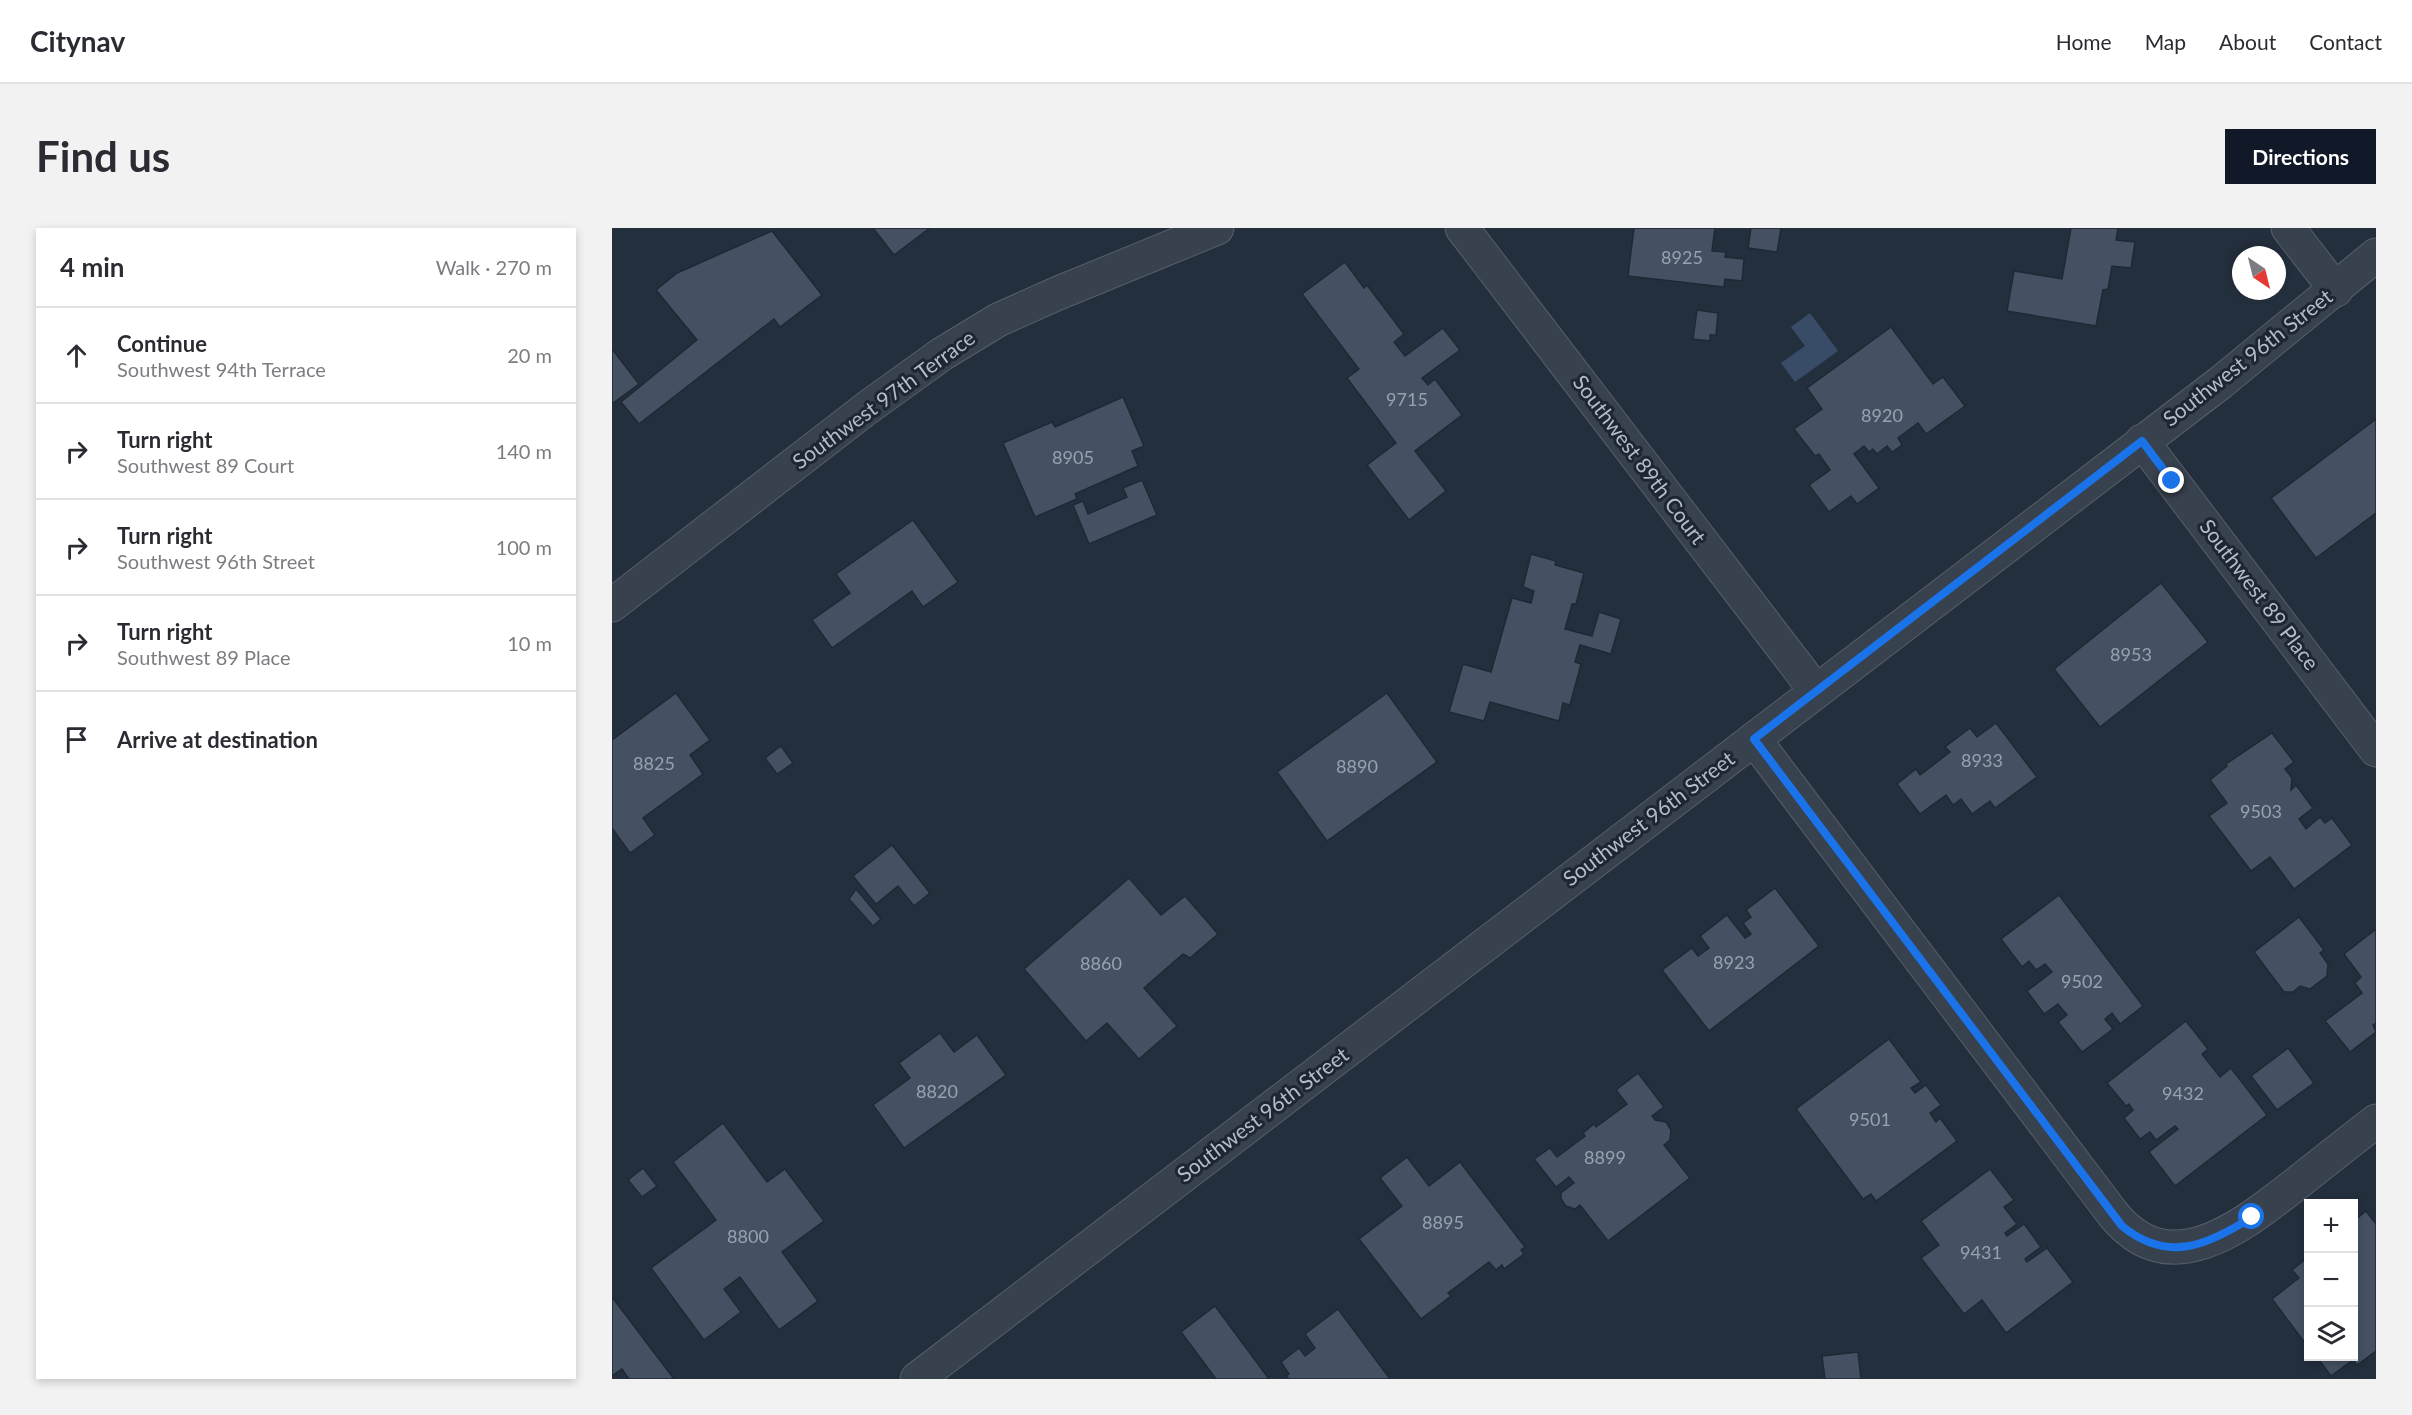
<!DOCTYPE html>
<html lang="en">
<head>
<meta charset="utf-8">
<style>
	:root { --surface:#fff; --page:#f2f2f3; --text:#2b2b33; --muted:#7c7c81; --line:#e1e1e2; --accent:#111827 }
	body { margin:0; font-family:Lato,sans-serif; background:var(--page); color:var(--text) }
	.controls { position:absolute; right:18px; bottom:18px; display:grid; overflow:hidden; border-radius:0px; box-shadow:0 3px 9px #0003 }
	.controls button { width:54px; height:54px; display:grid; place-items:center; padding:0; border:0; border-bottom:2px solid var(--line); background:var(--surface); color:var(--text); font:30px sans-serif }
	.compass { position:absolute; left:1620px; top:18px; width:54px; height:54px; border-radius:50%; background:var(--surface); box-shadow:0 3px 9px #0003; rotate:145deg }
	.stop { position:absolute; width:18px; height:18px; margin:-14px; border:4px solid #1a73e8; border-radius:50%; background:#fff }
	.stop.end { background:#1a73e8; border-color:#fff; box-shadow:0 2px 6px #0008 }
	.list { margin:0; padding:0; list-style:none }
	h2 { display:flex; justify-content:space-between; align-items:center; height:78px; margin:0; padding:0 24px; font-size:26px }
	h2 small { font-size:20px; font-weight:400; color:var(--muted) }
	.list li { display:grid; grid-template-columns:39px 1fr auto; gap:18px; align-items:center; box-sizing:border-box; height:96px; padding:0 24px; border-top:2px solid var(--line) }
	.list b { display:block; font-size:22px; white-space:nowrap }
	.list p { margin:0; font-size:20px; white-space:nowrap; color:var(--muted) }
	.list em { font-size:20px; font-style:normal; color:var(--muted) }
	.icon { flex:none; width:33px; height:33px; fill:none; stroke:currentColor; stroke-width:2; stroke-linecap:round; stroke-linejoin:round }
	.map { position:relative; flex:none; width:1764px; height:1151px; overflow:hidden; border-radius:0px }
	header { display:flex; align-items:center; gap:36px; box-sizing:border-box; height:84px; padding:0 30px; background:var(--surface); border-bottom:2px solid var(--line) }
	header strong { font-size:28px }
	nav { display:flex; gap:33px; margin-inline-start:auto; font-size:21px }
	.intro { display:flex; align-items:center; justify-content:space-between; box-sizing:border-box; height:144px; padding:0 36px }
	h1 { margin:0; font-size:42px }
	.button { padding:15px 27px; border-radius:0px; background:var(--accent); color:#fff; font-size:21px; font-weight:700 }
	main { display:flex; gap:36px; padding:0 36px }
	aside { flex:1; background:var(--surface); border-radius:0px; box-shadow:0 3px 9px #0003 }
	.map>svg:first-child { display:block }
	.water { fill:#394c67 }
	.building { fill:#455162; stroke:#1f2835; stroke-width:1.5 }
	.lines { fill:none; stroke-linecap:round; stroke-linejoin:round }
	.minor-casing { stroke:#565f6c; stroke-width:35 }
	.minor { stroke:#38414e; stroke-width:33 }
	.route { stroke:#1a73e8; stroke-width:8 }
	.labels { text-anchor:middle; stroke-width:6; stroke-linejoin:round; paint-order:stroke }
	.number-label { font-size:18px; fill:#98a1af }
	.street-label { font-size:21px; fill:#b4bcc9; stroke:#1d2633 }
</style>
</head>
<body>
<header>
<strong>Citynav</strong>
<nav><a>Home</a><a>Map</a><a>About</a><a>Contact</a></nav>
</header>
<div class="intro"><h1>Find us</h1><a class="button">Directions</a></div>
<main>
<aside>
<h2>4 min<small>Walk · 270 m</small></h2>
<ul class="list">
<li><svg class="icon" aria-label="ahead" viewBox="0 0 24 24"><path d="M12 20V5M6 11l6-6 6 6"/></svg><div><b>Continue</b><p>Southwest 94th Terrace</p></div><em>20 m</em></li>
<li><svg class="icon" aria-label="right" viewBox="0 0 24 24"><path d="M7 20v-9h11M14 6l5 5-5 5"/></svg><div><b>Turn right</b><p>Southwest 89 Court</p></div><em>140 m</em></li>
<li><svg class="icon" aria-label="right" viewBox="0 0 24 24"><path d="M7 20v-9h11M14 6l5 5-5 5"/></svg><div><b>Turn right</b><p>Southwest 96th Street</p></div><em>100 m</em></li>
<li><svg class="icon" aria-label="right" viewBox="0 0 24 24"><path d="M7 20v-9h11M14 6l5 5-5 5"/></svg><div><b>Turn right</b><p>Southwest 89 Place</p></div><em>10 m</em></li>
<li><svg class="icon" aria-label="arrive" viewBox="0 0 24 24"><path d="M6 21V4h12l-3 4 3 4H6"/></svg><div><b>Arrive at destination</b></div></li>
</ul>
</aside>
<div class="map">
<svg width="1764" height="1151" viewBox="0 0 1764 1151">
	<rect width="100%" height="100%" fill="#242f3e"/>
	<!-- water -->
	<polygon class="water" points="1198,85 1226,123 1183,154 1169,135 1193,118 1179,99"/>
	<!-- building -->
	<g class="building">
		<polygon points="261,0 318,0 282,27"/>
		<polygon points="1022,0 1103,0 1100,23 1114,24 1113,29 1132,31 1130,53 1113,51 1112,59 1016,48"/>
		<polygon points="1139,0 1169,0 1165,24 1136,20"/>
		<polygon points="1459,0 1506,0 1504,12 1523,14 1519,40 1500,38 1496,61 1491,62 1484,98 1395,83 1402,43 1450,51"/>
		<polygon points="160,3 210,67 168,99 162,91 27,196 9,174 85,112 44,62 65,45"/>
		<polygon points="733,34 752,60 755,57 792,106 782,114 793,128 831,100 848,122 810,150 816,157 823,151 850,187 803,223 834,263 797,292 755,237 784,215 735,150 747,141 690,66"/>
		<polygon points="1085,82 1106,85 1104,107 1098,107 1098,113 1081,111"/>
		<polygon points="1279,99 1321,156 1331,149 1353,178 1314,206 1306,195 1286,210 1290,217 1280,224 1275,218 1265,226 1261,221 1257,224 1252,218 1242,226 1267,260 1245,276 1239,268 1217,284 1197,257 1218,242 1207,226 1203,228 1182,201 1210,181 1195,160"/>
		<polygon points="0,121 27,156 0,176"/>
		<polygon points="511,169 532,218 520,223 526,238 463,266 465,271 423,289 391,215 440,194 443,199"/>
		<polygon points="1764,191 1764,285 1704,330 1659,270"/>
		<polygon points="530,252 545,287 477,316 461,277 471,273 476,286 515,269 511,260"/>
		<polygon points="301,292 346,354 311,379 300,363 220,420 200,392 238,365 224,346"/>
		<polygon points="919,326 944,333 943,337 972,345 964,376 960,376 953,401 980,408 987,384 1009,391 999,426 968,417 963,434 969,436 958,477 951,475 947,493 878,474 872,493 837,484 851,436 879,444 900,370 919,375 922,363 911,359"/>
		<polygon points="1549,355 1596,414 1488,499 1442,441"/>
		<polygon points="64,465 98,512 78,527 91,546 31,590 43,607 18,625 0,600 0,512"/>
		<polygon points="775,465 825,534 715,613 665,544"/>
		<polygon points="1384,495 1425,549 1383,580 1378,573 1360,586 1349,571 1341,577 1334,567 1308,586 1285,556 1304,541 1308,547 1338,524 1333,519 1358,500 1365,509"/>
		<polygon points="1660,505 1682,534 1673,541 1680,550 1679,562 1684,557 1701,580 1687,591 1694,601 1708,589 1713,595 1720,590 1740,617 1682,661 1658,629 1639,643 1597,588 1615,575 1598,552 1615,538 1614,536"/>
		<polygon points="169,518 181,535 165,546 153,530"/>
		<polygon points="280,617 318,665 302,678 286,658 264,676 241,648"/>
		<polygon points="517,650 549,687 573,668 606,706 578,730 571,726 532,760 565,798 527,831 495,795 474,813 412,741"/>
		<polygon points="1163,660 1207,718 1097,803 1050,742 1080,720 1086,728 1097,720 1088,708 1115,687 1133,710 1139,706 1131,695 1139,689 1134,682"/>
		<polygon points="244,661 269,691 261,698 237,671"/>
		<polygon points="1447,667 1531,778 1508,796 1500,785 1493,791 1501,801 1470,824 1446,794 1455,787 1446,776 1432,786 1415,763 1440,744 1433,736 1424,742 1417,733 1410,739 1389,711"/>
		<polygon points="1687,689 1712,722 1708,725 1716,736 1715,748 1698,761 1688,758 1681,764 1672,764 1642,724"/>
		<polygon points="1764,701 1764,795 1761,797 1764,804 1738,824 1713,793 1750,765 1743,755 1749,749 1732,726"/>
		<polygon points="1574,793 1596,821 1590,826 1608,849 1619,840 1655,887 1563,958 1537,924 1566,901 1563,898 1544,912 1538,904 1528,911 1512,890 1521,882 1517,876 1514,878 1495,855"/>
		<polygon points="328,805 342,824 365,807 394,847 292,920 261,877 298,850 287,835"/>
		<polygon points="1277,811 1309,854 1299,860 1303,865 1314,857 1329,877 1318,885 1324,894 1328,890 1345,913 1264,973 1259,966 1251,971 1184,881"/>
		<polygon points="1676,820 1702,855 1665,882 1639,848"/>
		<polygon points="1026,845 1052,879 1040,888 1043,892 1054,894 1059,902 1058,912 1052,917 1078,950 996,1013 968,977 963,981 954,978 949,971 949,965 962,955 957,949 944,959 922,931 938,920 945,929 973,908 971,905 982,896 984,899 1015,876 1004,862"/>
		<polygon points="111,895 155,954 173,941 212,993 170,1024 206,1073 167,1102 128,1049 112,1061 129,1084 92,1112 39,1040 104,992 61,934"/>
		<polygon points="795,929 817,958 848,934 913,1019 909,1022 912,1026 892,1041 890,1037 884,1042 877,1034 836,1065 839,1068 809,1091 747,1011 790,978 768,950"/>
		<polygon points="31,940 45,958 30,969 16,952"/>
		<polygon points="1378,941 1402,972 1392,979 1405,996 1393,1005 1395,1008 1412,996 1429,1019 1413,1031 1415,1034 1435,1020 1461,1054 1394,1105 1370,1072 1352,1086 1309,1030 1327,1017 1309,993"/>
		<polygon points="1754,983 1764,996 1764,1123 1745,1137 1741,1132 1719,1148 1704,1128 1742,1128 1742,993"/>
		<polygon points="1696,1029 1696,1119 1660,1071 1687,1050 1680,1042"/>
		<polygon points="0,1069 62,1151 17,1151 10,1141 0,1148"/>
		<polygon points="603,1078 657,1151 604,1151 569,1104"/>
		<polygon points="726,1081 778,1151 677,1151 674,1148 677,1146 669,1134 687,1120 693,1128 703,1120 693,1106"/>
		<polygon points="1246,1124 1249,1151 1213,1151 1210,1128"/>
	</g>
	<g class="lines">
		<defs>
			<g id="minor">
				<polyline points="850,0 1204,463"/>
				<polyline points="1676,0 1724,62"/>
				<polyline points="1530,213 1764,522"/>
				<polyline points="0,377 255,180 330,126 386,92 444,66 605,0"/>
				<path d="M1142,511L1501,986C1558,1057 1630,998 1684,956C1710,935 1737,914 1764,893"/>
				<polyline points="305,1151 1608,155 1764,27"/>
			</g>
		</defs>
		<!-- minor casing -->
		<use href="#minor" class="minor-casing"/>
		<!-- minor -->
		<use href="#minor" class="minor"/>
	</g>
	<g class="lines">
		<!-- route -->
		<path class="route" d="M1560,253L1530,213L1142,511L1510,998C1555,1035 1595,1018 1640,989"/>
	</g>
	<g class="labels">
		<!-- number labels -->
		<g class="number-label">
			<text x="1070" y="36">8925</text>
			<text x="795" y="178">9715</text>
			<text x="1270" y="194">8920</text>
			<text x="461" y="236">8905</text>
			<text x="1519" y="433">8953</text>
			<text x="1370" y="539">8933</text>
			<text x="42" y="542">8825</text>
			<text x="745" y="545">8890</text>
			<text x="1649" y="590">9503</text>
			<text x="1122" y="741">8923</text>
			<text x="489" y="742">8860</text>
			<text x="1470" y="760">9502</text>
			<text x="325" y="870">8820</text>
			<text x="1571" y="872">9432</text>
			<text x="1258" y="898">9501</text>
			<text x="993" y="936">8899</text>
			<text x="831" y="1001">8895</text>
			<text x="136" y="1015">8800</text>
			<text x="1369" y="1031">9431</text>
		</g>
		<!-- street labels -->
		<g class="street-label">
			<text transform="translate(1636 130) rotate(-38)" y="7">Southwest 96th Street</text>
			<text transform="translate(272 172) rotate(-36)" y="7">Southwest 97th Terrace</text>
			<text transform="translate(1027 232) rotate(53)" y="7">Southwest 89th Court</text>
			<text transform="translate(1647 367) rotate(53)" y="7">Southwest 89 Place</text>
			<text transform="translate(1037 591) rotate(-37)" y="7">Southwest 96th Street</text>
			<text transform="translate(651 887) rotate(-37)" y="7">Southwest 96th Street</text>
		</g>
	</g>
</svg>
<div class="controls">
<button>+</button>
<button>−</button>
<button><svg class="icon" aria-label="layers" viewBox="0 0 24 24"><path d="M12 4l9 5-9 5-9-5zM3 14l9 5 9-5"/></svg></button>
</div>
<svg class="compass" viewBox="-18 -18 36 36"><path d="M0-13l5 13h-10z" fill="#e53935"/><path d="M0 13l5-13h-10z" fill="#7c7c81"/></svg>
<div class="stop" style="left:1640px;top:989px"></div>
<div class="stop end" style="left:1560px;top:253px"></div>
</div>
</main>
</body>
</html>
